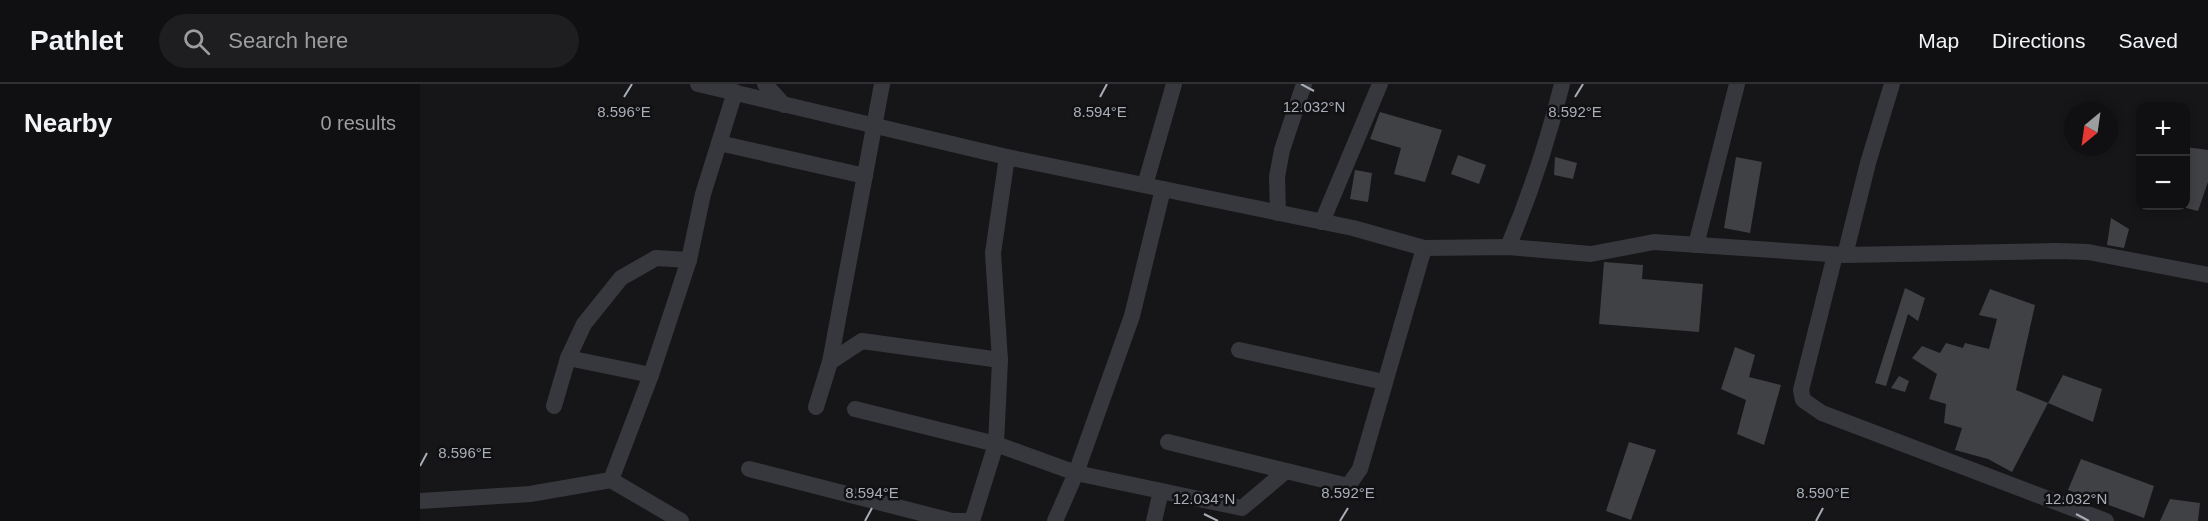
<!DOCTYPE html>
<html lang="en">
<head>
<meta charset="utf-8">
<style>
	:root { --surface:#101012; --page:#1e1e20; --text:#f1f3f6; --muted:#9c9d9f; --line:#303032 }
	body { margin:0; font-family:Arial,sans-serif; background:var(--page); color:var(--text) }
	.controls { position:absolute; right:18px; top:18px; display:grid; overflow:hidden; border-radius:12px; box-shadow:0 3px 9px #0003 }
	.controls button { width:54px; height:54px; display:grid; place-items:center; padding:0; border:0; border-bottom:2px solid var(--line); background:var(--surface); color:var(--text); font:30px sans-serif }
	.compass { position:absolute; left:1644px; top:18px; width:54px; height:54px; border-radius:50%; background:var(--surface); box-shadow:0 3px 9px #0003; rotate:209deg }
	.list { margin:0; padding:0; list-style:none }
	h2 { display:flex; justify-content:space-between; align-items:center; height:78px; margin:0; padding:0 24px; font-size:26px }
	h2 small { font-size:20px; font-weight:400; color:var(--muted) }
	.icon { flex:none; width:33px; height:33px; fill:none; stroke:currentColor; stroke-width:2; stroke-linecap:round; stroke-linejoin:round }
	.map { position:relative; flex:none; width:1788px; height:437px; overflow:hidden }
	header { display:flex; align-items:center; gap:36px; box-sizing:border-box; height:84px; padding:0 30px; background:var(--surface); border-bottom:2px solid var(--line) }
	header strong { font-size:28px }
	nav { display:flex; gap:33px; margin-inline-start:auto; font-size:21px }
	.search { width:420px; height:54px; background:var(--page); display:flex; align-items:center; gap:15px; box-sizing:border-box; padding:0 21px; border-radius:33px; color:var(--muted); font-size:22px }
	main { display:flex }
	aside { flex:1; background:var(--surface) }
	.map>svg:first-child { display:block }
	.building { fill:#404145 }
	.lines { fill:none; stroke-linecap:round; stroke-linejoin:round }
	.minor { stroke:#37383d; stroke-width:16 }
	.ticks { fill:none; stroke:#a8adb8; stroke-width:2 }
	.ticks-label { font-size:15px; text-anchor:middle; fill:#a8adb8; stroke:#111113; stroke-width:5; stroke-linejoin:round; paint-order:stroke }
</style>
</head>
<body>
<header>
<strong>Pathlet</strong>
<div class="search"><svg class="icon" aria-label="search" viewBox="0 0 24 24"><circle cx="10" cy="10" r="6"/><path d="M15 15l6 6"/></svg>Search here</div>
<nav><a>Map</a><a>Directions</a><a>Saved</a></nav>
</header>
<main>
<aside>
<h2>Nearby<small>0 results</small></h2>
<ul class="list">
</ul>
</aside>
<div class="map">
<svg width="1788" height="437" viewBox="0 0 1788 437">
	<rect width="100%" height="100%" fill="#161618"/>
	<!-- building -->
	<g class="building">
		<polygon points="960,28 1022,46 1005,98 974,90 981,64 950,55"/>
		<polygon points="1766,63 1788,66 1788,98 1778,127 1766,124"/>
		<polygon points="1038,71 1066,81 1059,100 1031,90"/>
		<polygon points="1135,73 1157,79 1153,95 1134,91"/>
		<polygon points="1316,73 1342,78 1330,149 1304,144"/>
		<polygon points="935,86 952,89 948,118 930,115"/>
		<polygon points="1691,134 1709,145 1704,164 1687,161"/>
		<polygon points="1184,178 1223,181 1222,195 1283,200 1279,248 1179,240"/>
		<polygon points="1485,204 1505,214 1498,237 1488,230 1466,302 1455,299"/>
		<polygon points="1570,205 1615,221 1596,306 1628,319 1592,388 1568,375 1535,366 1542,344 1524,339 1526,320 1509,315 1517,290 1492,274 1502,262 1520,269 1526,259 1543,264 1545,259 1569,265 1577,235 1559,231"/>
		<polygon points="1315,263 1335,271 1329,293 1361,301 1344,361 1317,350 1326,316 1301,305"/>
		<polygon points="1643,291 1682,305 1673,338 1628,319"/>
		<polygon points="1479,292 1489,297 1485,308 1471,304"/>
		<polygon points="1209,358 1236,366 1211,436 1186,427"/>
		<polygon points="1661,375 1734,402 1724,434 1648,406"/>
		<polygon points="1750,415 1780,419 1778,437 1740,437"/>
	</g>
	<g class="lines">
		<!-- minor -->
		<g class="minor">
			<polyline points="278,0 587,73 933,144 1004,164 1088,163 1171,170 1234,158 1425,171 1636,167 1668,168 1788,191"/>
			<polyline points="345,0 364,21"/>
			<polyline points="299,59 445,92"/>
			<polyline points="725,101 754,0"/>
			<polyline points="858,129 857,93 862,66 884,0"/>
			<polyline points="902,138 960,0"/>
			<polyline points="1276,161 1317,0"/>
			<path d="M1088,163C1111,109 1128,56 1142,0"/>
			<polyline points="1415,171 1381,306 1383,316 1402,329 1686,437"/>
			<polyline points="1425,171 1448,79 1472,0"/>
			<polyline points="819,266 964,298"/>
			<polyline points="148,274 231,291"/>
			<polyline points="410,278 462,0"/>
			<polyline points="134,322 148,274 164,240 201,194 236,174 269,176"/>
			<polyline points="396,323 410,278 442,257 580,276"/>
			<polyline points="435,325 576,360 656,389 822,424 866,387"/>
			<polyline points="748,358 928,402 940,385 1004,164"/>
			<polyline points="329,385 532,437 552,437 576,360 580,276 573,169 587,73"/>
			<polyline points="0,417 110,410 191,396"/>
			<polyline points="261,437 191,396 231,291 269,176 283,110 315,8"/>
			<polyline points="635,437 656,389 712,232 743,105"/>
			<polyline points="734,437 741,407"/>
		</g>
	</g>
	<!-- ticks -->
	<path class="ticks" d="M881,0L894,7M204,13L212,0M680,13L687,0M1155,13L1163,0M0,382L7,369M784,430L798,437M1656,430L1669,437M445,437L452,424M920,437L928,424M1396,437L1403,424"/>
	<g class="ticks-label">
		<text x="894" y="28">12.032°N</text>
		<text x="204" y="33">8.596°E</text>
		<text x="680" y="33">8.594°E</text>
		<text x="1155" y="33">8.592°E</text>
		<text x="45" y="374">8.596°E</text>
		<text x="452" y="414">8.594°E</text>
		<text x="928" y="414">8.592°E</text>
		<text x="1403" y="414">8.590°E</text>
		<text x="784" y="420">12.034°N</text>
		<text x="1656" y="420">12.032°N</text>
	</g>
</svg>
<div class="controls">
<button>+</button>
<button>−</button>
</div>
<svg class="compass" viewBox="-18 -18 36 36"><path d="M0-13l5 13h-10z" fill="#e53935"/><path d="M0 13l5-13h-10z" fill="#9c9d9f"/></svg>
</div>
</main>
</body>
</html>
